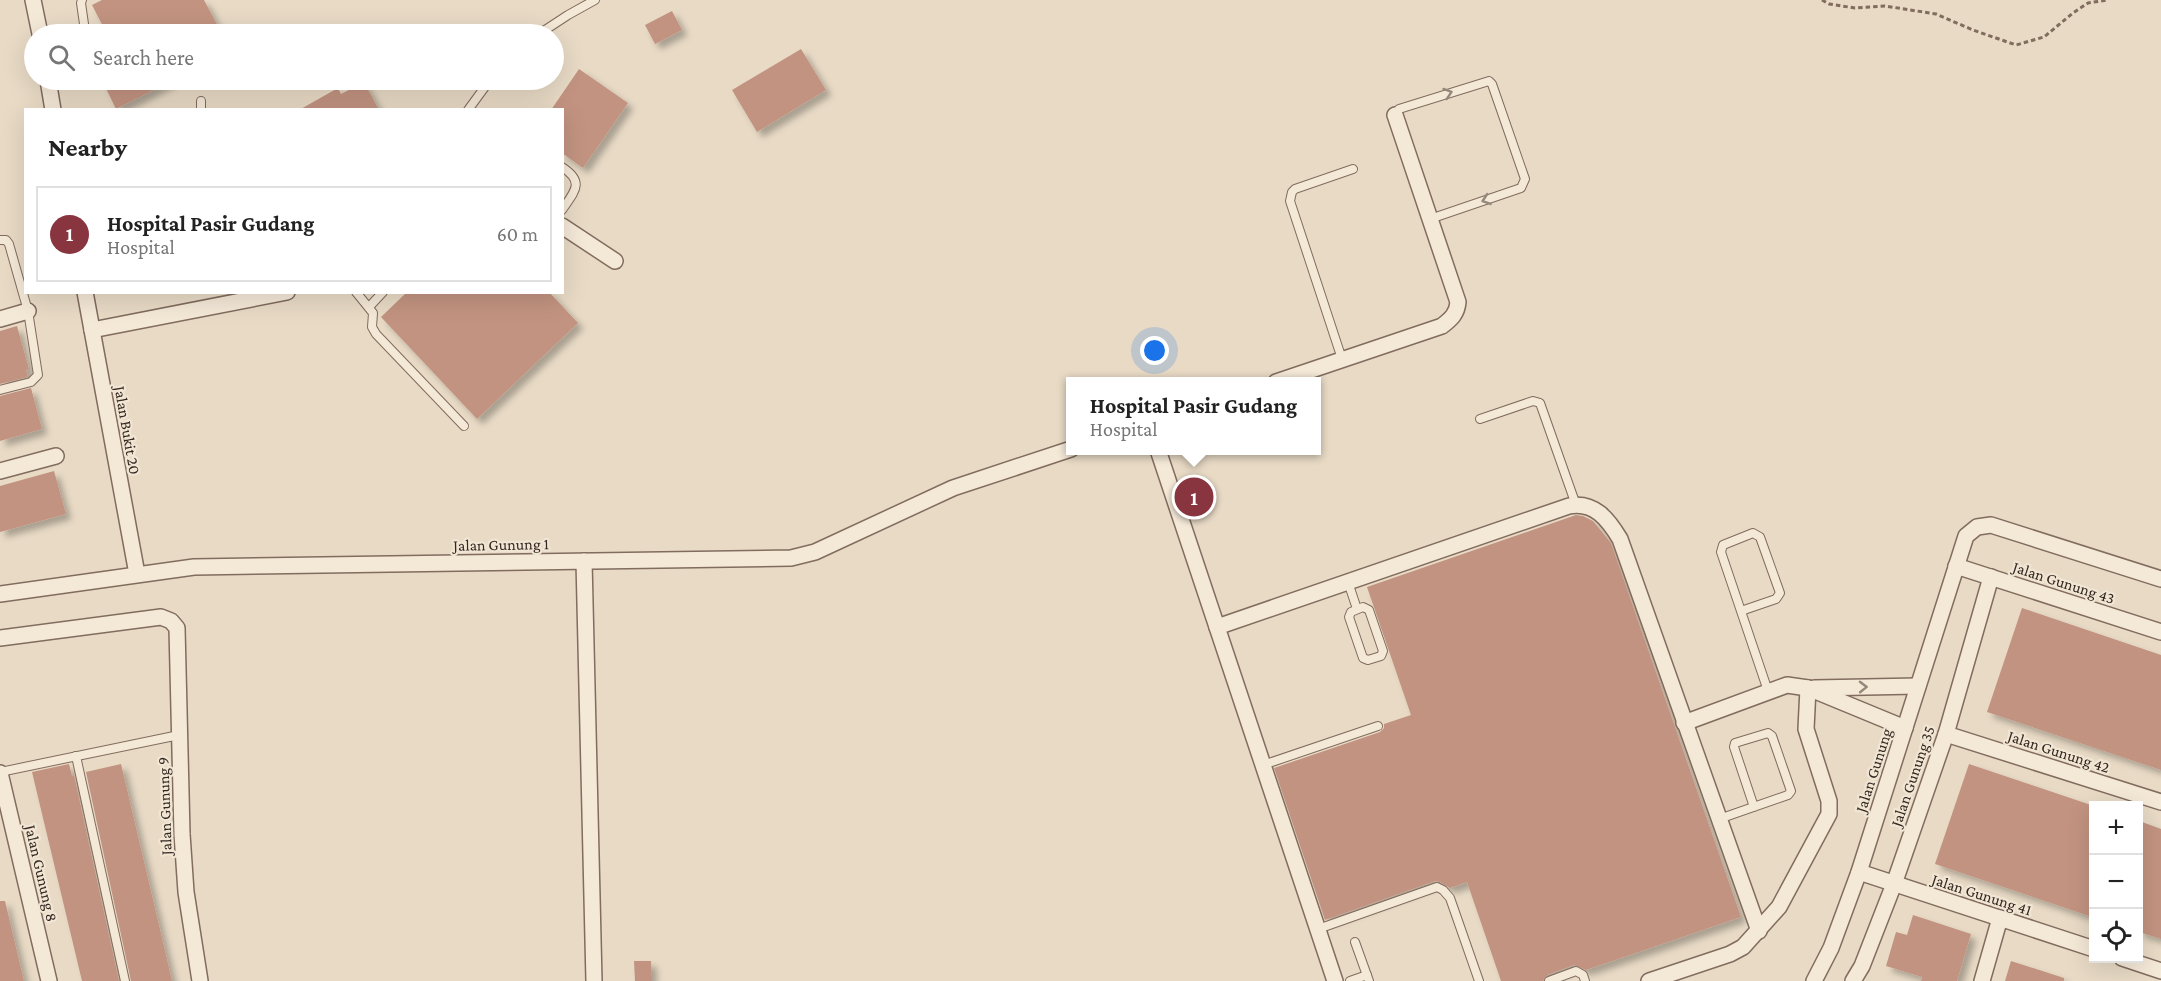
<!DOCTYPE html>
<html lang="en">
<head>
<meta charset="utf-8">
<style>
	:root { --surface:#fff; --page:#f6f6f6; --text:#222; --muted:#767676; --line:#e0e0e0; --accent:#883540 }
	body { margin:0; font-family:"Crimson Pro",serif; background:var(--page); color:var(--text) }
	.controls { position:absolute; right:18px; bottom:18px; display:grid; overflow:hidden; border-radius:0px; box-shadow:0 6px 24px #0002 }
	.controls button { width:54px; height:54px; display:grid; place-items:center; padding:0; border:0; border-bottom:2px solid var(--line); background:var(--surface); color:var(--text); font:30px sans-serif }
	.you { position:absolute; left:1155px; top:351px; width:21px; height:21px; margin:-15px; border:4px solid #fff; border-radius:50%; background:#1a73e8; box-shadow:0 0 0 9px #1a73e833 }
	.badge { display:grid; place-items:center; width:39px; height:39px; border-radius:50%; background:var(--accent); color:#fff; font-size:20px; font-weight:700 }
	.pin { position:absolute; translate:-50% -50%; border:3px solid #fff; box-shadow:0 2px 6px #0006 }
	.popup { position:absolute; left:1066px; top:377px; width:255px; height:78px; box-sizing:border-box; display:grid; place-content:center; border-radius:0px; background:var(--surface); filter:drop-shadow(0 2px 4px #0005); font-size:20px; white-space:nowrap; color:var(--muted) }
	.popup b { font-size:22px; color:var(--text) }
	.popup::after { content:''; position:absolute; left:50%; top:100%; margin-left:-12px; border:12px solid transparent; border-top-color:var(--surface) }
	.list { margin:0; padding:0; list-style:none }
	h2 { display:flex; justify-content:space-between; align-items:center; height:78px; margin:0; padding:0 24px; font-size:26px }
	h2 small { font-size:20px; font-weight:400; color:var(--muted) }
	.list li { display:grid; grid-template-columns:39px 1fr auto; gap:18px; align-items:center; box-sizing:border-box; height:96px; margin:0 12px 12px; padding:0 12px; border:2px solid var(--line); border-radius:0px }
	.list b { display:block; font-size:22px; white-space:nowrap }
	.list p { margin:0; font-size:20px; white-space:nowrap; color:var(--muted) }
	.list em { font-size:20px; font-style:normal; color:var(--muted) }
	.icon { flex:none; width:33px; height:33px; fill:none; stroke:currentColor; stroke-width:2; stroke-linecap:round; stroke-linejoin:round }
	.map { position:relative; flex:none; width:2161px; height:981px; overflow:hidden }
	.search { position:absolute; background:var(--surface); box-shadow:0 6px 24px #0002; left:24px; top:24px; width:540px; height:66px; display:flex; align-items:center; gap:15px; box-sizing:border-box; padding:0 21px; border-radius:33px; color:var(--muted); font-size:22px }
	.panel { position:absolute; background:var(--surface); box-shadow:0 6px 24px #0002; left:24px; top:108px; width:540px; height:186px; border-radius:0px }
	.map>svg:first-child { display:block }
	.building { fill:#c29380; filter:url(#shadow) }
	.lines { fill:none; stroke-linecap:round; stroke-linejoin:round }
	.service-casing { stroke:#816c5e; stroke-width:10 }
	.minor-casing { stroke:#816c5e; stroke-width:18 }
	.path { stroke:#816c5e; stroke-width:3; stroke-dasharray:4.5 3; stroke-linecap:butt }
	.service { stroke:#f4e8d7; stroke-width:8 }
	.minor { stroke:#f4e8d7; stroke-width:15 }
	.oneway { stroke:#94887c }
	.labels { text-anchor:middle; stroke-width:4.5; stroke-linejoin:round; paint-order:stroke }
	.street-label { font-size:16px; fill:#332720; stroke:#f1e5d4 }
</style>
</head>
<body>
<div class="map">
<svg width="2161" height="981" viewBox="0 0 2161 981">
	<defs>
		<filter id="shadow"><feDropShadow dx="5.5" dy="5.5" stdDeviation="3" flood-color="#0004"/></filter>
	</defs>
	<rect width="100%" height="100%" fill="#e8dac5"/>
	<!-- building -->
	<g class="building">
		<polygon points="102,0 204,0 222,34 107,34 92,5"/>
		<polygon points="672,11 682,30 655,44 645,25"/>
		<polygon points="801,49 826,90 757,132 732,90"/>
		<polygon points="579,69 628,103 583,168 562,153 562,110 551,110"/>
		<polygon points="102,80 174,80 116,109"/>
		<polygon points="364,82 379,110 299,110 338,88 341,94"/>
		<polygon points="407,292 549,292 578,323 477,419 381,317"/>
		<polygon points="17,326 29,369 26,370 28,377 0,384 0,331"/>
		<polygon points="31,388 42,429 0,441 0,396"/>
		<polygon points="54,471 66,514 0,532 0,486"/>
		<polygon points="1576,515 1583,516 1593,521 1611,543 1741,917 1586,970 1574,965 1547,975 1543,981 1501,981 1467,882 1450,888 1440,882 1435,881 1325,920 1274,768 1380,732 1384,728 1384,724 1411,715 1367,587"/>
		<polygon points="2022,608 2161,655 2161,770 1987,712"/>
		<polygon points="69,764 72,776 74,775 119,981 82,981 32,772"/>
		<polygon points="121,764 155,908 172,981 131,981 86,772"/>
		<polygon points="1969,764 2094,806 2094,903 2089,916 1935,864"/>
		<polygon points="2142,822 2161,829 2161,939 2139,932 2139,832"/>
		<polygon points="0,901 5,901 24,981 0,981"/>
		<polygon points="1913,915 1971,934 1957,981 1921,981 1922,977 1886,966 1896,932 1907,935"/>
		<polygon points="634,961 651,961 652,981 635,981"/>
		<polygon points="2011,961 2064,978 2064,981 2005,981"/>
	</g>
	<g class="lines">
		<defs>
			<g id="service">
				<polyline points="82,0 81,3 85,31"/>
				<polyline points="539,34 568,15 595,0"/>
				<polyline points="201,110 201,101"/>
				<polyline points="468,110 490,80"/>
				<polyline points="1395,115 1399,109 1489,81 1492,84 1525,179 1521,188 1430,219"/>
				<path d="M562,167C585,182 575,191 562,210"/>
				<polyline points="0,240 6,240 9,244 28,311 38,375 31,382 0,390"/>
				<polyline points="356,292 373,313 372,327 376,334 464,426"/>
				<polyline points="369,307 383,292"/>
				<polyline points="1342,359 1290,201 1292,192 1295,189 1353,169"/>
				<polyline points="1480,419 1533,401 1540,403 1576,505"/>
				<polyline points="1348,582 1357,609"/>
				<polygon points="1363,607 1369,610 1383,651 1381,656 1368,660 1363,658 1349,617 1351,612"/>
				<polyline points="1741,611 1776,599 1780,593 1760,537 1753,533 1723,545 1721,552 1768,691"/>
				<polyline points="76,756 125,981"/>
				<polyline points="1263,765 1378,726"/>
				<polyline points="0,772 179,735"/>
				<polyline points="1719,819 1788,795 1791,791 1772,736 1768,733 1735,743 1734,747 1754,807"/>
				<polyline points="1318,929 1437,887 1443,890 1450,898 1479,981"/>
				<polyline points="1355,942 1369,981"/>
				<polyline points="1350,981 1367,975"/>
				<polyline points="1549,981 1576,971 1583,975 1585,981"/>
			</g>
			<g id="minor">
				<polyline points="33,0 40,34"/>
				<polyline points="48,80 53,110"/>
				<polyline points="562,226 615,261"/>
				<polyline points="85,292 137,574"/>
				<polyline points="0,319 28,311"/>
				<polyline points="92,330 287,292"/>
				<path d="M1276,382L1442,326C1451,319 1457,314 1458,302L1395,115"/>
				<polyline points="1158,450 1335,981"/>
				<polyline points="0,471 56,456"/>
				<polyline points="584,561 594,981"/>
				<polyline points="1956,566 2161,632"/>
				<polyline points="0,594 194,567 791,558 815,552 953,488 1071,449"/>
				<path d="M1217,627L1569,506C1594,501 1608,519 1620,539L1759,931"/>
				<polyline points="0,638 161,617 171,621 177,628 182,834 186,892 200,981"/>
				<polyline points="1814,688 1918,686"/>
				<polyline points="1684,723 1787,685 1808,688 1905,728"/>
				<polyline points="1946,734 2161,802"/>
				<polyline points="0,773 49,981"/>
				<polyline points="1859,872 2094,949"/>
				<polyline points="2122,958 2161,971"/>
				<polyline points="1649,981 1730,954 1743,947 1779,907 1829,814 1829,801 1806,729 1808,688"/>
				<polyline points="1814,981 1831,948 1859,872 1966,536 1977,527 1991,525 2161,579"/>
				<polyline points="1853,981 1862,966 1894,884 1946,734 1991,577"/>
				<polyline points="1982,981 2000,918"/>
			</g>
		</defs>
		<!-- service casing -->
		<use href="#service" class="service-casing"/>
		<!-- minor casing -->
		<use href="#minor" class="minor-casing"/>
		<!-- path -->
		<polyline class="path" points="1822,0 1829,4 1855,8 1885,6 1936,14 1973,30 2016,45 2044,37 2073,13 2088,3 2107,0"/>
		<!-- service -->
		<use href="#service" class="service"/>
		<!-- minor -->
		<use href="#minor" class="minor"/>
	</g>
	<!-- one-way arrows -->
	<defs><path id="oneway-chevron" d="M-2-3.5L2.5 0L-2 3.5" fill="none" stroke-width="1.6" stroke-linecap="round" stroke-linejoin="round" transform="scale(1.5)"/></defs>
	<g class="oneway">
		<use href="#oneway-chevron" transform="translate(1448 93) rotate(-18)"/>
		<use href="#oneway-chevron" transform="translate(1486 200) rotate(161)"/>
		<use href="#oneway-chevron" transform="translate(1863 687) rotate(-1)"/>
	</g>
	<g class="labels">
		<!-- street labels -->
		<g class="street-label">
			<text transform="translate(128 430) rotate(80)" y="6">Jalan Bukit 20</text>
			<text transform="translate(501 544) rotate(-1)" y="6">Jalan Gunung 1</text>
			<text transform="translate(2064 582) rotate(18)" y="6">Jalan Gunung 43</text>
			<text transform="translate(2059 751) rotate(18)" y="6">Jalan Gunung 42</text>
			<text transform="translate(1873 770) rotate(-72)" y="6">Jalan Gunung</text>
			<text transform="translate(1912 776) rotate(-71)" y="6">Jalan Gunung 35</text>
			<text transform="translate(164 806) rotate(-92)" y="6">Jalan Gunung 9</text>
			<text transform="translate(42 873) rotate(77)" y="6">Jalan Gunung 8</text>
			<text transform="translate(1982 894) rotate(18)" y="6">Jalan Gunung 41</text>
		</g>
	</g>
</svg>
<div class="controls">
<button>+</button>
<button>−</button>
<button><svg class="icon" aria-label="locate" viewBox="0 0 24 24"><circle cx="12" cy="12" r="6"/><path d="M12 2v4M12 18v4M2 12h4M18 12h4"/></svg></button>
</div>
<div class="you"></div>
<div class="pin badge" style="left:1194px;top:497px">1</div>
<div class="popup"><b>Hospital Pasir Gudang</b>Hospital</div>
<div class="search"><svg class="icon" aria-label="search" viewBox="0 0 24 24"><circle cx="10" cy="10" r="6"/><path d="M15 15l6 6"/></svg>Search here</div>
<section class="panel">
<h2>Nearby<small></small></h2>
<ul class="list">
<li><span class="badge">1</span><div><b>Hospital Pasir Gudang</b><p>Hospital</p></div><em>60 m</em></li>
</ul>
</section>
</div>
</body>
</html>
